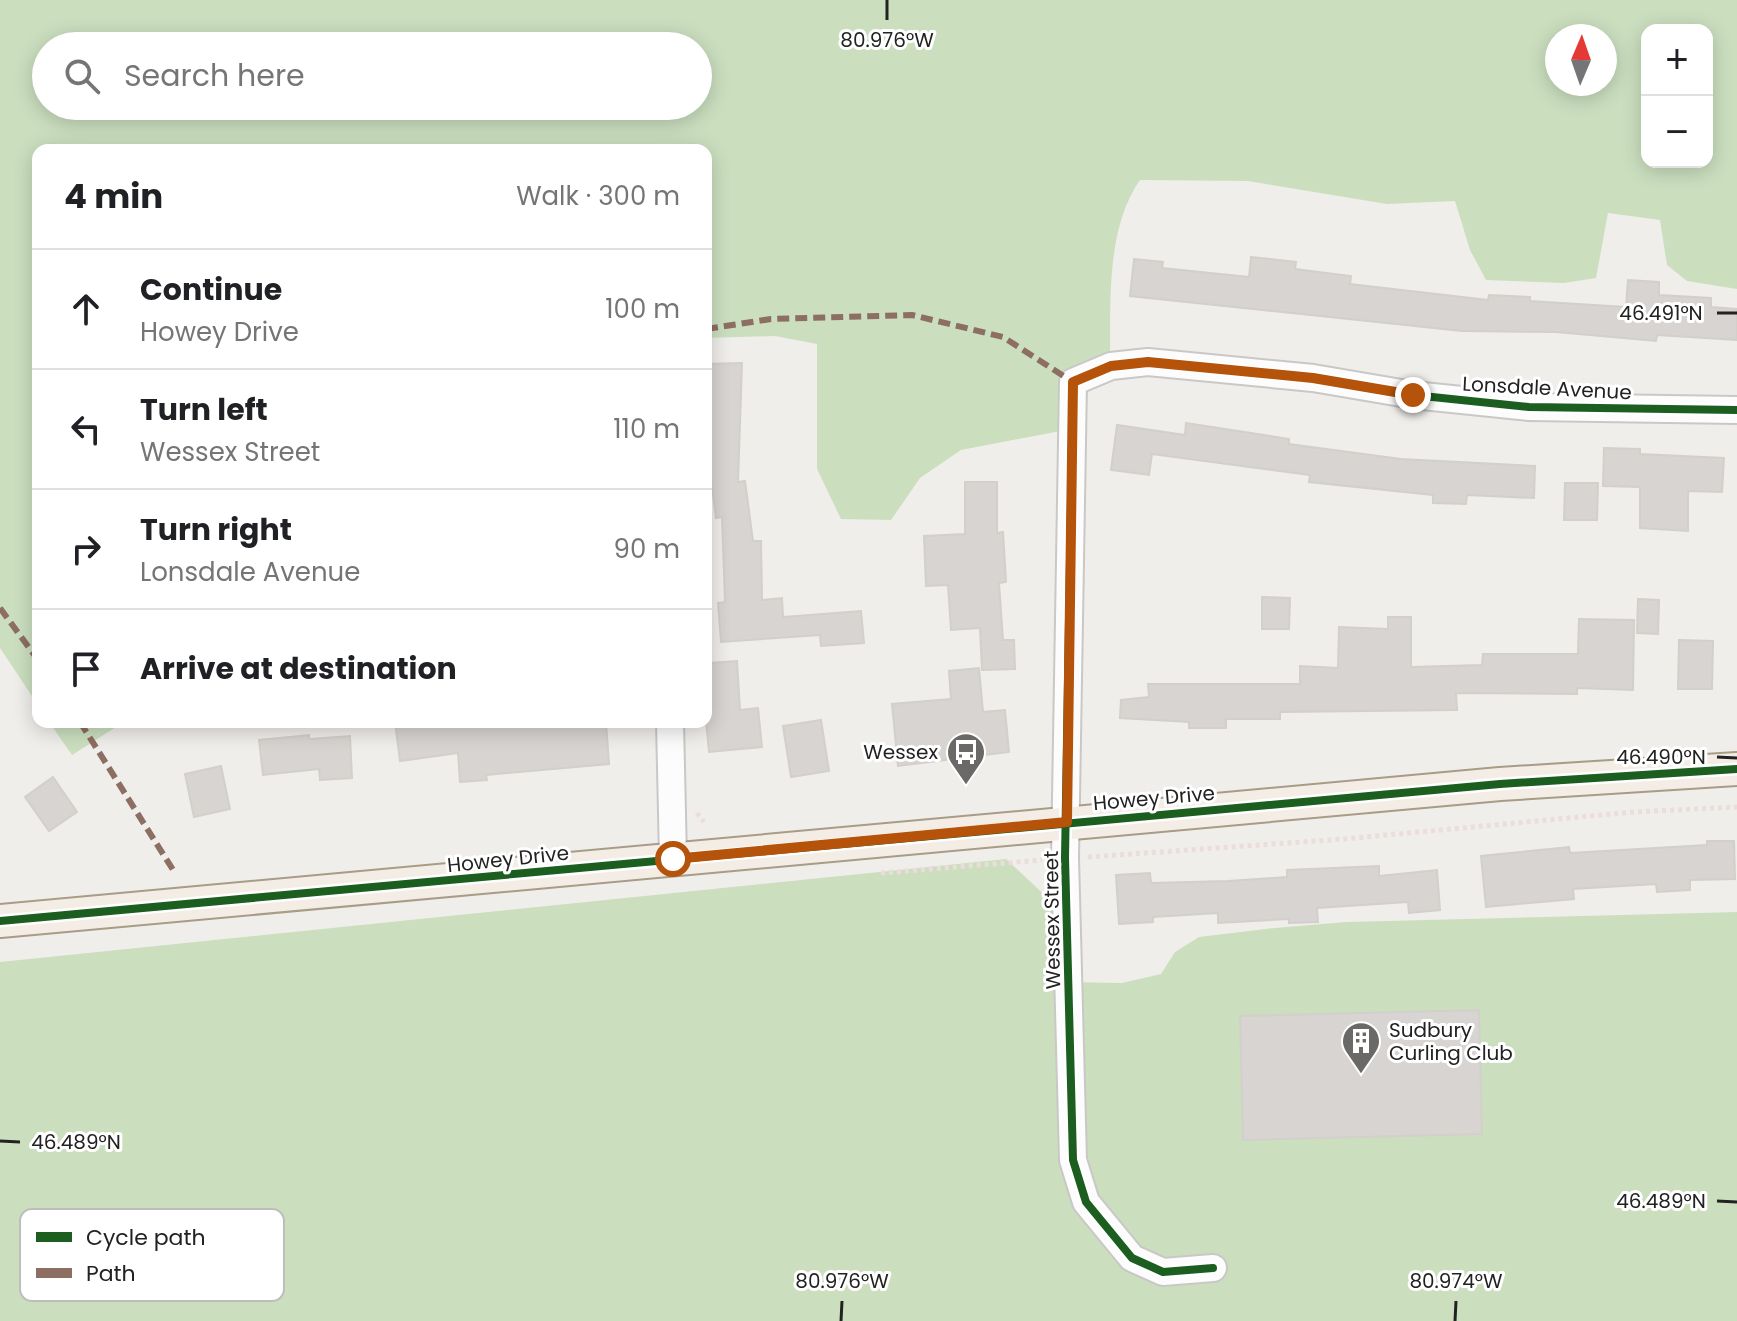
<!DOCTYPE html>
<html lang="en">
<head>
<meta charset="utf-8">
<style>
	:root { --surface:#fff; --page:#f6f6f6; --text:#202124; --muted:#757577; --line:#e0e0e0 }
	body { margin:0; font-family:Poppins,sans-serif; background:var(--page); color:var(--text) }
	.controls { position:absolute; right:24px; top:24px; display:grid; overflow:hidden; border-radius:16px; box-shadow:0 4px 20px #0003 }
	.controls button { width:72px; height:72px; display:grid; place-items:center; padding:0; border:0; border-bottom:2px solid var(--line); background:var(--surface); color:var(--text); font:40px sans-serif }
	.compass { position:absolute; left:1545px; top:24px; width:72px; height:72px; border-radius:50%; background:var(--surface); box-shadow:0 4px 20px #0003; rotate:2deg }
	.stop { position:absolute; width:24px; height:24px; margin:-18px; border:6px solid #b45309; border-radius:50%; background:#fff }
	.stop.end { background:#b45309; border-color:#fff; box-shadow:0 2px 8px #0008 }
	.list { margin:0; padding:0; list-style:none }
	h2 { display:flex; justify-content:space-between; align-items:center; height:104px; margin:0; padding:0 32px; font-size:34px }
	h2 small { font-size:26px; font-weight:400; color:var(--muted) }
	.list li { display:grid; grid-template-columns:52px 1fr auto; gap:24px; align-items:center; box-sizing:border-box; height:120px; padding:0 32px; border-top:2px solid var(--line) }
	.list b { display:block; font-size:30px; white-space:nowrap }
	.list p { margin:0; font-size:26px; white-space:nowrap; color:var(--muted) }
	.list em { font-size:26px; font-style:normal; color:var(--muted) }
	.icon { flex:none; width:44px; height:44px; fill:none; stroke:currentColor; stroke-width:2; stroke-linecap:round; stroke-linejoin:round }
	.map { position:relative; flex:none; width:1737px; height:1321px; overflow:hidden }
	.search { position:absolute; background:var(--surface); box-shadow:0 4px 20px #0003; left:32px; top:32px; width:680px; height:88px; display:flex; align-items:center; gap:20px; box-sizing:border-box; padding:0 28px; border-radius:44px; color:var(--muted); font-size:30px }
	.panel { position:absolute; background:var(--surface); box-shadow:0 4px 20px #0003; left:32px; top:144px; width:680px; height:584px; border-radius:16px }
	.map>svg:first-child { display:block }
	.forest { fill:#cbdfbf; fill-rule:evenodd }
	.building { fill:#d7d4d1; stroke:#d3cfcb; stroke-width:2 }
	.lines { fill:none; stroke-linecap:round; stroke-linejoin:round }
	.minor-casing { stroke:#c9c8c6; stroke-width:30 }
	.major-casing { stroke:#a79c86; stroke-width:36 }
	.path { stroke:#ecdcdb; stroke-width:5; stroke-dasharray:4 4; stroke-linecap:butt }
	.minor { stroke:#fdfcfc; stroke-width:26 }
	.major { stroke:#f3ede6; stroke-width:32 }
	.quiet { stroke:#8d6e63; stroke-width:6; stroke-dasharray:12 6; stroke-linecap:butt }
	.cycleway-casing { stroke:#fff; stroke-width:13 }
	.cycleway { stroke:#1b5e20; stroke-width:8 }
	.route { stroke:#b45309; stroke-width:10 }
	.ticks { fill:none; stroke:#222; stroke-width:3 }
	.labels { text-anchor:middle; stroke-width:6; stroke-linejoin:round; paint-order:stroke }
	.street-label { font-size:20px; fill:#222; stroke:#fff }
	.poi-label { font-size:20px; fill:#222; stroke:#fff; text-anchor:end }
	.key { fill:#fff; stroke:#bdbdbd; stroke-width:2 }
	.key-label { font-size:22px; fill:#222 }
	.ticks-label { font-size:20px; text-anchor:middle; fill:#222; stroke:#fff; stroke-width:6; stroke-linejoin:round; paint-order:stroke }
</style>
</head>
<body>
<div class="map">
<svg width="1737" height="1321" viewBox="0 0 1737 1321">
	<rect width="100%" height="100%" fill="#f0eeea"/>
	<!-- forest -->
	<g class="forest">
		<path d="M0,0H1737V289L1687,281L1667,265L1660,220L1608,213L1596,278L1564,283L1486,280L1470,250L1455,201L1387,204L1248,181L1140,180C1105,230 1111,305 1110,364L1071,382V429L961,450L920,478L891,520L841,519L817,469V344L775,336L706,338V150H38V705L0,648ZM1647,30H1707V162H1647ZM1557,36H1605V84H1557ZM46,46H698V106H46Z"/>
		<polygon points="49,722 124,722 72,755"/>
		<polygon points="1006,859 1066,915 1068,982 1122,983 1161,974 1175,952 1199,937 1275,928 1346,922 1737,912 1737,1321 0,1321 0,962"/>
	</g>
	<!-- building -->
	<g class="building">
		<polygon points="1251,257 1296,262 1295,269 1351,276 1350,284 1488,300 1489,295 1530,297 1530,301 1626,307 1628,280 1659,282 1659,295 1711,298 1711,307 1737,309 1737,340 1657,335 1656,341 1556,332 1462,331 1130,296 1134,259 1163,262 1162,268 1249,277"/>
		<polygon points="742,363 738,482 745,481 753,541 761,541 762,600 782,598 783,617 861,611 864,643 821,646 820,635 721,642 718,603 725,602 722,517 716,518 709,463 706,462 706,364"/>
		<polygon points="1186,423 1289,439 1289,444 1401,459 1535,466 1534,498 1467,495 1466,504 1433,503 1433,495 1309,482 1310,475 1152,454 1149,475 1111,470 1117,425 1185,435"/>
		<polygon points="1604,448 1640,449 1640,454 1724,458 1722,492 1688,491 1688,531 1640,528 1640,487 1603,486"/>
		<polygon points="965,482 997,482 997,533 1003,532 1006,582 999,583 1003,640 1014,640 1015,669 982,670 980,628 951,630 948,585 926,586 924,536 965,534"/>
		<polygon points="1565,483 1598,483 1597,520 1564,520"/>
		<polygon points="1262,597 1290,598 1289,629 1262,629"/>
		<polygon points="1638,599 1659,600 1658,634 1637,633"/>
		<polygon points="1388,617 1411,617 1411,667 1482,665 1483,654 1578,654 1579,619 1634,620 1633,690 1577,688 1577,694 1456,693 1457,710 1280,712 1280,719 1226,719 1226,728 1189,728 1189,722 1120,718 1121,700 1149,697 1148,684 1300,684 1300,666 1338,668 1339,627 1388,629"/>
		<polygon points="1679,640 1713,641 1712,689 1678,689"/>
		<polygon points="737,661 740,710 758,708 762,747 709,752 706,721 706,713 711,712 709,663"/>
		<polygon points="979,668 983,712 1005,710 1009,752 898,766 892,704 951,699 949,671"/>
		<polygon points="821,720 829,771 791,777 783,726"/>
		<polygon points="395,722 606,722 609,764 486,775 487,780 460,782 458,753 400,761"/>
		<polygon points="309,735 309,739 350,736 352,778 320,780 319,769 263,775 259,740"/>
		<polygon points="221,766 230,809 194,817 185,774"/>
		<polygon points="53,777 77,812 49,831 25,797"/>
		<polygon points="1707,841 1734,841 1735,879 1690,880 1690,890 1657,892 1656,884 1573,889 1574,899 1486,907 1481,856 1569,847 1570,853 1707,845"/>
		<polygon points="1379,866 1379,876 1437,870 1440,910 1409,913 1408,902 1317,908 1318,922 1289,923 1289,919 1218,923 1218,913 1153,917 1153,922 1119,924 1116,875 1150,873 1151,883 1228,881 1287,877 1287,870"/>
		<polygon points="1479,1010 1482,1134 1243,1140 1240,1016"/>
	</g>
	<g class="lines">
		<defs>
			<g id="minor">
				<polyline points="670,722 673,859"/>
				<polyline points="1213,1268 1163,1272 1132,1258 1086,1202 1073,1160 1065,858 1073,382 1111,366 1148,362 1313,378 1413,395 1529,407 1737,410"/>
			</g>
			<polyline id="major" points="0,921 1500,784 1737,769"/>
		</defs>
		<!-- minor casing -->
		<use href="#minor" class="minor-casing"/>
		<!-- major casing -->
		<use href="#major" class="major-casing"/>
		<!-- path -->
		<g class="path">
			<polyline points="697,813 704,822"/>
			<polyline points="1088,857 1344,839 1633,812 1737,807"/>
			<polyline points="881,873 1042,860"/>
		</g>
		<!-- minor -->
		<use href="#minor" class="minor"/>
		<!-- major -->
		<use href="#major" class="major"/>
		<!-- quiet -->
		<g class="quiet">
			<polyline points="706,329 771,319 912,315 1003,337 1073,382"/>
			<polyline points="0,608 38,660"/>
			<polyline points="80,722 175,873"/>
		</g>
		<defs>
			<g id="cycleway">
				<polyline points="0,921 1500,784 1737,769"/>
				<polyline points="1213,1268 1163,1272 1132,1258 1086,1202 1073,1160 1065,858 1073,382 1111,366 1148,362 1313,378 1413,395 1529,407 1737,410"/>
			</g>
		</defs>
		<!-- cycleway casing -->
		<use href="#cycleway" class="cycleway-casing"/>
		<!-- cycleway -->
		<use href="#cycleway" class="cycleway"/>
	</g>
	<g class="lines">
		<!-- route -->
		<polyline class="route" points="673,859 1067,822 1073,382 1111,366 1148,362 1313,378 1413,395"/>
	</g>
	<!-- ticks -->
	<path class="ticks" d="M887,20V0M1717,313H1737M1717,757L1737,758M0,1141L20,1142M1717,1201L1737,1202M841,1321L842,1301M1455,1321L1456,1301"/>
	<!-- icons -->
	<defs>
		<symbol id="bus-pin" viewBox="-11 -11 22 30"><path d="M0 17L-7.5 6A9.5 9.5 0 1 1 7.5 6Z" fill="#6a6968" stroke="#fff"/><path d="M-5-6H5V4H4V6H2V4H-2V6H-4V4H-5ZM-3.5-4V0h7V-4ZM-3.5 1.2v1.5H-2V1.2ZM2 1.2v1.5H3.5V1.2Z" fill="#fff"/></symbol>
		<symbol id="building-pin" viewBox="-11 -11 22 30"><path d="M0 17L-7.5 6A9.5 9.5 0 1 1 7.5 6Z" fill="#6a6968" stroke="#fff"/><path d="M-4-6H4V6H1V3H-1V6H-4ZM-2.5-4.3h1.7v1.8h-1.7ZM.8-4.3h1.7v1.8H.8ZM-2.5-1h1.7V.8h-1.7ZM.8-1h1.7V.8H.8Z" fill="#fff"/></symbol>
	</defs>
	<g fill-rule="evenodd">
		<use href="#bus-pin" x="944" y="730" width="44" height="60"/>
		<use href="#building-pin" x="1339" y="1019" width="44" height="60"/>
	</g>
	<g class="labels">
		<!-- street labels -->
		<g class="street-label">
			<text transform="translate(1547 388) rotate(3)" y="7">Lonsdale Avenue</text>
			<text transform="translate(1154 798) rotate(-5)" y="7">Howey Drive</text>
			<text transform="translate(508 859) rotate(-6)" y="7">Howey Drive</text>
			<text transform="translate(1052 920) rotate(-91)" y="7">Wessex Street</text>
		</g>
		<!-- poi labels -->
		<g class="poi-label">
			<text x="938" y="759">Wessex</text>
			<text x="1389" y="1037" text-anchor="start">Sudbury<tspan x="1389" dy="23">Curling Club</tspan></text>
		</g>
	</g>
	<!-- legend -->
	<rect x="20" y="1209" width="264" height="92" rx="12" class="key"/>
	<rect x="36" y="1232" width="36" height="10" fill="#1b5e20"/>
	<rect x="36" y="1268" width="36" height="10" fill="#8d6e63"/>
	<g class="key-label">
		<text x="86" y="1245">Cycle path</text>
		<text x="86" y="1281">Path</text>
	</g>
	<g class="ticks-label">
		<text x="887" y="47">80.976°W</text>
		<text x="1661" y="320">46.491°N</text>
		<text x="1661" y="764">46.490°N</text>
		<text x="76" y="1149">46.489°N</text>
		<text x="1661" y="1208">46.489°N</text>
		<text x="842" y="1288">80.976°W</text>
		<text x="1456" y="1288">80.974°W</text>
	</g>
</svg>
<div class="controls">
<button>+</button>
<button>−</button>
</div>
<svg class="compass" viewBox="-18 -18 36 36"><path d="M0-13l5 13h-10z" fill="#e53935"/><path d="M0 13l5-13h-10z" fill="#757577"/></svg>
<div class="stop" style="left:673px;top:859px"></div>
<div class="stop end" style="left:1413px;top:395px"></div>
<div class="search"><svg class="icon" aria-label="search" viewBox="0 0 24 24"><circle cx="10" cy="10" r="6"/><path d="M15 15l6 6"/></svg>Search here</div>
<section class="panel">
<h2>4 min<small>Walk · 300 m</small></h2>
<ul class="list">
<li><svg class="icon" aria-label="ahead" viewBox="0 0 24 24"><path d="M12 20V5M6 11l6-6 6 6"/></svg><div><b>Continue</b><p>Howey Drive</p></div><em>100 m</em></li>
<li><svg class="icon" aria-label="left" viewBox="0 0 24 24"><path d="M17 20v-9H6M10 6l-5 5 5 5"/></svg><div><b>Turn left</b><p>Wessex Street</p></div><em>110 m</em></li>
<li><svg class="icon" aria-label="right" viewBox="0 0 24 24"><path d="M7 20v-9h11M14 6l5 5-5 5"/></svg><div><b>Turn right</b><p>Lonsdale Avenue</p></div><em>90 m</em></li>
<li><svg class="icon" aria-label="arrive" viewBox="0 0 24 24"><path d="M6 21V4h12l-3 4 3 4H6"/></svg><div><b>Arrive at destination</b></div></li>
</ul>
</section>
</div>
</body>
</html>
